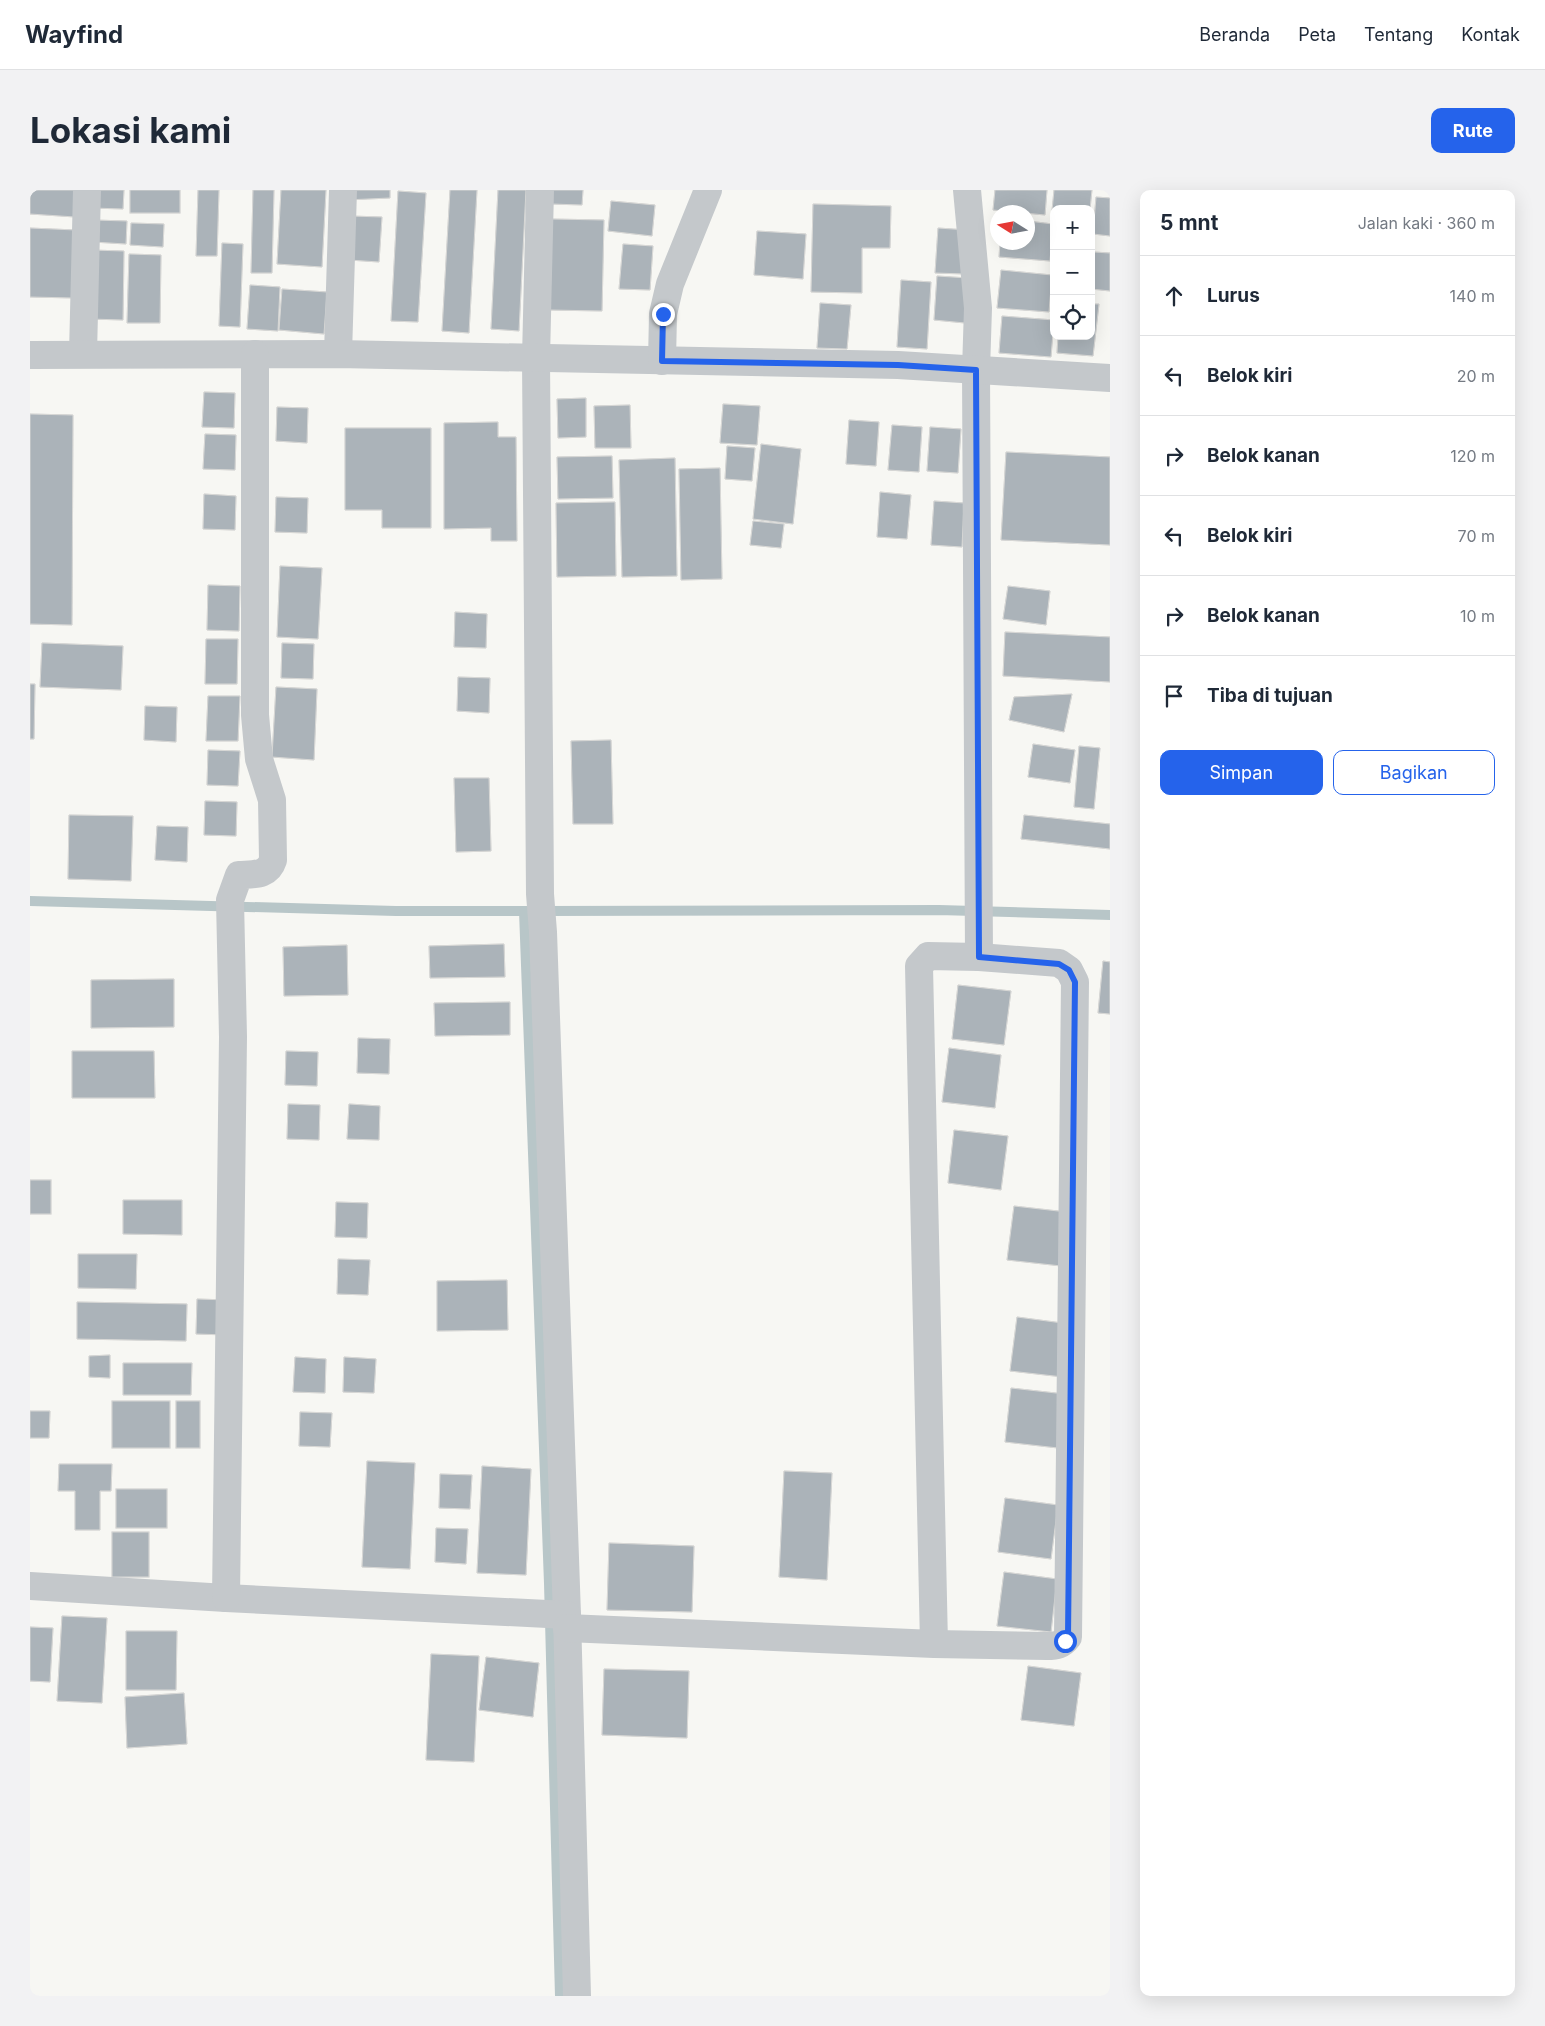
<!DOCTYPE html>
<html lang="id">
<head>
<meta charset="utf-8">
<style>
	:root { --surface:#fff; --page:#f2f2f3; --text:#1f2937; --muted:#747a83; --line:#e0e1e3; --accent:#2563eb }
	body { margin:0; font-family:Inter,sans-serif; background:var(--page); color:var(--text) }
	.controls { position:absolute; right:15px; top:15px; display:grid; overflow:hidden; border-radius:10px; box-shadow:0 5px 20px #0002 }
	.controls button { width:45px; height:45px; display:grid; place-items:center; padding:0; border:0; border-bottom:1px solid var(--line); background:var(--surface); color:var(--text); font:25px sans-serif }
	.compass { position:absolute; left:960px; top:15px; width:45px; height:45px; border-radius:50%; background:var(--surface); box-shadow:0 5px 20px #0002; rotate:281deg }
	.stop { position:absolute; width:15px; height:15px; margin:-11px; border:4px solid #2563eb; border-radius:50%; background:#fff }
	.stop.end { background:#2563eb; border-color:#fff; box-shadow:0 1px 5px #0008 }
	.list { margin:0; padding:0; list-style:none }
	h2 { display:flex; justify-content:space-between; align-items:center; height:65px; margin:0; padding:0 20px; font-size:21px }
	h2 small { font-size:16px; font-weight:400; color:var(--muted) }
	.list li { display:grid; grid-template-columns:32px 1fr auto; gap:15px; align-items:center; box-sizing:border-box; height:80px; padding:0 20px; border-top:1px solid var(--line) }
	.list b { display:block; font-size:19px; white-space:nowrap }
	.list em { font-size:16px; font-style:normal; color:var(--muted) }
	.actions { display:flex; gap:10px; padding:15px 20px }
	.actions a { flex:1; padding:11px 0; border:1px solid var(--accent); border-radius:10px; text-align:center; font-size:18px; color:var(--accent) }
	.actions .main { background:var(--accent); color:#fff }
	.icon { flex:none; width:28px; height:28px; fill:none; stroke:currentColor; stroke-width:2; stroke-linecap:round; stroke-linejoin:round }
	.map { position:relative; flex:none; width:1080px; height:1806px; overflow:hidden; border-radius:10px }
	header { display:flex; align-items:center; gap:30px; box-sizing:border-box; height:70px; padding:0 25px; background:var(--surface); border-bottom:1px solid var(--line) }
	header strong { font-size:24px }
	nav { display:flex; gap:28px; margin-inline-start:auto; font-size:18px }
	.intro { display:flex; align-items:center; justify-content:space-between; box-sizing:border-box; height:120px; padding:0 30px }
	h1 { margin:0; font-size:35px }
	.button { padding:12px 22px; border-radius:10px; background:var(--accent); color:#fff; font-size:18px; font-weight:700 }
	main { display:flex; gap:30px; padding:0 30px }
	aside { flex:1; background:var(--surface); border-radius:10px; box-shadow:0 5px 20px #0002 }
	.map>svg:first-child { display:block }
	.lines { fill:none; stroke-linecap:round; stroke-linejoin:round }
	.stream { stroke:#b8c6c8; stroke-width:10 }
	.building { fill:#abb3b9; stroke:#d8d8d6 }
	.minor { stroke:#c4c8cb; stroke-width:28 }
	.route { stroke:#2563eb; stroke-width:6 }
</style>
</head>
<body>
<header>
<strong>Wayfind</strong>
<nav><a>Beranda</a><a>Peta</a><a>Tentang</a><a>Kontak</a></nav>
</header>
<div class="intro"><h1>Lokasi kami</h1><a class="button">Rute</a></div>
<main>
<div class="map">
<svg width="1080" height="1806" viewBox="0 0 1080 1806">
	<rect width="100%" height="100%" fill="#f7f7f3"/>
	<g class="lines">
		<!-- stream -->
		<g class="stream">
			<polyline points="0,711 366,721 499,721"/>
			<polyline points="494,721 519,1393 530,1806"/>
			<polyline points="513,721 909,720 1080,725"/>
		</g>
	</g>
	<!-- building -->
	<g class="building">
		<polygon points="0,0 47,0 45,27 0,24"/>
		<polygon points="0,0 47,0 45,27 0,24"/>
		<polygon points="63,0 94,0 93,19 62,18"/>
		<polygon points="63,0 94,0 93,19 62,18"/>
		<rect x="100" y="0" width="50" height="23"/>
		<rect x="100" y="0" width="50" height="23"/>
		<polygon points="168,0 189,0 187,66 166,66"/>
		<polygon points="168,0 189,0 187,66 166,66"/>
		<polygon points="223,0 244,0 242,83 221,83"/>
		<polygon points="223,0 244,0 242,83 221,83"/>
		<polygon points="251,0 296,0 292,77 247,74"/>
		<polygon points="251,0 296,0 292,77 247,74"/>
		<polygon points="316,0 360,0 360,8 316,10"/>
		<polygon points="316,0 360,0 360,8 316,10"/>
		<polygon points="420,0 447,0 439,143 412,141"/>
		<polygon points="420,0 447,0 439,143 412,141"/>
		<polygon points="468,0 496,0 489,141 461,139"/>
		<polygon points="468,0 496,0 489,141 461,139"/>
		<polygon points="522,0 553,0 552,15 521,14"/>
		<polygon points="522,0 553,0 552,15 521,14"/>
		<polygon points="965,0 1017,0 1015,25 963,20"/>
		<polygon points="965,0 1017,0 1015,25 963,20"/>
		<polygon points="1024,0 1062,0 1060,19 1024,19 1024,31 1021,31"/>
		<polygon points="1024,0 1062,0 1060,19 1024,19 1024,31 1021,31"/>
		<polygon points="368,1 396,3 388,132 361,131"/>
		<polygon points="368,1 396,3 388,132 361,131"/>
		<polygon points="1066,7 1080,8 1080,46 1063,44"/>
		<polygon points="1066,7 1080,8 1080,46 1063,44"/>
		<polygon points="581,11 625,15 622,46 578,41"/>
		<polygon points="581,11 625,15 622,46 578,41"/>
		<polygon points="783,14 861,16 860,58 832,58 832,103 781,102"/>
		<polygon points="783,14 861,16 860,58 832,58 832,103 781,102"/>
		<polygon points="321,26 352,27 349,72 319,70"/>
		<polygon points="321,26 352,27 349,72 319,70"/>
		<polygon points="522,29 574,30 572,121 520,120"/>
		<polygon points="522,29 574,30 572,121 520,120"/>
		<polygon points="64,30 97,31 96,54 63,52"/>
		<polygon points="64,30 97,31 96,54 63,52"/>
		<polygon points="998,31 1023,34 1020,71 969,67 970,52 998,52"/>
		<polygon points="998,31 1023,34 1020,71 969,67 970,52 998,52"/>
		<polygon points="101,33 134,34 133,57 100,55"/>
		<polygon points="101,33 134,34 133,57 100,55"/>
		<polygon points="0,38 46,40 43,108 0,107"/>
		<polygon points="0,38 46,40 43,108 0,107"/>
		<polygon points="908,38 938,40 935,84 905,83"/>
		<polygon points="908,38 938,40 935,84 905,83"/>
		<polygon points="727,41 776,44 773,89 724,85"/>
		<polygon points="727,41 776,44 773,89 724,85"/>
		<polygon points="192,53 213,54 210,137 189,136"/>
		<polygon points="192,53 213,54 210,137 189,136"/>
		<polygon points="593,54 623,56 620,100 589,99"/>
		<polygon points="593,54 623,56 620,100 589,99"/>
		<polygon points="62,60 94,61 93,130 60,129"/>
		<polygon points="62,60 94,61 93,130 60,129"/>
		<polygon points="1064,62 1080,63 1080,101 1061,99"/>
		<polygon points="1064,62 1080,63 1080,101 1061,99"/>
		<polygon points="99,64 131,65 130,133 97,133"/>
		<polygon points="99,64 131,65 130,133 97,133"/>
		<polygon points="971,80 1022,85 1019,122 967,118"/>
		<polygon points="971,80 1022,85 1019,122 967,118"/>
		<polygon points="907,86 938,88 935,133 904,130"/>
		<polygon points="907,86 938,88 935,133 904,130"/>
		<polygon points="871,90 901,92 897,159 867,157"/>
		<polygon points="871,90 901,92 897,159 867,157"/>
		<polygon points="220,95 250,97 248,141 217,139"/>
		<polygon points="220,95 250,97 248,141 217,139"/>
		<polygon points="252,99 297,102 294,144 249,140"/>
		<polygon points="252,99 297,102 294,144 249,140"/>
		<polygon points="790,113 821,115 817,159 787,158"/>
		<polygon points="790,113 821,115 817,159 787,158"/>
		<polygon points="1061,114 1069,114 1063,166 1027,163 1028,146 1061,146"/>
		<polygon points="1061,114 1069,114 1063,166 1027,163 1028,146 1061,146"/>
		<polygon points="972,126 1024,130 1021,167 969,163"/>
		<polygon points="972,126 1024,130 1021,167 969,163"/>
		<polygon points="174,202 205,203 204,238 172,237"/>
		<polygon points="174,202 205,203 204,238 172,237"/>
		<polygon points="556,208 556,247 528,248 527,209"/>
		<polygon points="556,208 556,247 528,248 527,209"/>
		<polygon points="693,214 730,216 727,255 690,253"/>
		<polygon points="693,214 730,216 727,255 690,253"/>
		<polygon points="600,215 601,258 565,258 564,216"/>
		<polygon points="600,215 601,258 565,258 564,216"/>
		<polygon points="247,217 278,218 277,253 246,251"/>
		<polygon points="247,217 278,218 277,253 246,251"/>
		<polygon points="0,224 43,225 42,435 0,434"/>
		<polygon points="0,224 43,225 42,435 0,434"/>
		<polygon points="819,230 849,232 846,276 816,274"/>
		<polygon points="819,230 849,232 846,276 816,274"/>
		<polygon points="468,232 468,247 486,247 487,351 461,351 461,338 414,339 414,233"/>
		<polygon points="468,232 468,247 486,247 487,351 461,351 461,338 414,339 414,233"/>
		<polygon points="862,235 892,237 889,282 858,280"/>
		<polygon points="862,235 892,237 889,282 858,280"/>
		<polygon points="900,237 931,239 928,283 897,281"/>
		<polygon points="900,237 931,239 928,283 897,281"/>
		<polygon points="315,238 401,238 401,338 352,338 352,320 315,320"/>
		<polygon points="315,238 401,238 401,338 352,338 352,320 315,320"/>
		<polygon points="175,244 206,245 205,280 173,279"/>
		<polygon points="175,244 206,245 205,280 173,279"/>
		<polygon points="731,254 771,259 763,334 723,329"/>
		<polygon points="731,254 771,259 763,334 723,329"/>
		<polygon points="697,256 725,258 722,291 695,289"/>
		<polygon points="697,256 725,258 722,291 695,289"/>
		<polygon points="976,262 1080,267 1080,355 971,350"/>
		<polygon points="976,262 1080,267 1080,355 971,350"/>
		<polygon points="582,266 583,308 528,309 527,267"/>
		<polygon points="582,266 583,308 528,309 527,267"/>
		<polygon points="645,268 647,386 592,387 589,270"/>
		<polygon points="645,268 647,386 592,387 589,270"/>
		<polygon points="690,278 692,389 651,390 649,279"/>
		<polygon points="690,278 692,389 651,390 649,279"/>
		<polygon points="850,302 881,305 877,349 847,347"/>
		<polygon points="850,302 881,305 877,349 847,347"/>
		<polygon points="174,304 206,306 205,340 173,339"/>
		<polygon points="174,304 206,306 205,340 173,339"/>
		<polygon points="246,307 278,308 277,343 245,342"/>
		<polygon points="246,307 278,308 277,343 245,342"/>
		<polygon points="904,311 934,313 932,357 901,355"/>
		<polygon points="904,311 934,313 932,357 901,355"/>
		<polygon points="585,312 586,386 527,387 526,313"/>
		<polygon points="585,312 586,386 527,387 526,313"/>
		<polygon points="723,331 754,334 751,358 720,355"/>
		<polygon points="723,331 754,334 751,358 720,355"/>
		<polygon points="250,376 292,378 288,449 247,447"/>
		<polygon points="250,376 292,378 288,449 247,447"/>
		<polygon points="178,395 210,396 209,441 177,440"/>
		<polygon points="178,395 210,396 209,441 177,440"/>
		<polygon points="978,396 1020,401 1016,435 973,429"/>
		<polygon points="978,396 1020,401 1016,435 973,429"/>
		<polygon points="425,422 457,424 456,458 424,457"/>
		<polygon points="425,422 457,424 456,458 424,457"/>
		<polygon points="975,442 1080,447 1080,492 973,486"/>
		<polygon points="975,442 1080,447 1080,492 973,486"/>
		<polygon points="176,449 208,449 207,494 175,494"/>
		<polygon points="176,449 208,449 207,494 175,494"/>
		<polygon points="12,453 93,456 91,500 10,497"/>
		<polygon points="12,453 93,456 91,500 10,497"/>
		<polygon points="252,453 284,454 283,489 251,488"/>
		<polygon points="252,453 284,454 283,489 251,488"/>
		<polygon points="428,487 460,488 459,523 427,521"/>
		<polygon points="428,487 460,488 459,523 427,521"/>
		<polygon points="0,494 5,494 4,549 0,549"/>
		<polygon points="0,494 5,494 4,549 0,549"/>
		<polygon points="246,497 287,499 284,570 242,567"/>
		<polygon points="246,497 287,499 284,570 242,567"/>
		<polygon points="1042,504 1034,542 979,530 984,507"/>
		<polygon points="1042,504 1034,542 979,530 984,507"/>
		<polygon points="178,506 210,506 208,551 176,551"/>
		<polygon points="178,506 210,506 208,551 176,551"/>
		<polygon points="115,516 147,517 146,552 114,550"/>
		<polygon points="115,516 147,517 146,552 114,550"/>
		<polygon points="581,550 583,634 543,634 541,551"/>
		<polygon points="581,550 583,634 543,634 541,551"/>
		<polygon points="1003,554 1045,560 1040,593 998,587"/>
		<polygon points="1003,554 1045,560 1040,593 998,587"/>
		<polygon points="1049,556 1070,558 1064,619 1044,617"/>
		<polygon points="1049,556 1070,558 1064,619 1044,617"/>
		<polygon points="178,560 210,561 208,596 177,595"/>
		<polygon points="178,560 210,561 208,596 177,595"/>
		<polygon points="424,588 459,588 461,661 426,662"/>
		<polygon points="424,588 459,588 461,661 426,662"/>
		<polygon points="175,611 207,612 206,646 174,645"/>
		<polygon points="175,611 207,612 206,646 174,645"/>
		<polygon points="39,625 103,626 101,691 38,689"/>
		<polygon points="39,625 103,626 101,691 38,689"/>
		<polygon points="994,625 1080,634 1080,659 991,649"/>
		<polygon points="994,625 1080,634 1080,659 991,649"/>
		<polygon points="127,636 158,637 157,672 125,670"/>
		<polygon points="127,636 158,637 157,672 125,670"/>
		<polygon points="474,754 475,787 400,788 399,756"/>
		<polygon points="474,754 475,787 400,788 399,756"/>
		<polygon points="317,755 318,805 254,806 253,757"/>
		<polygon points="317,755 318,805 254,806 253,757"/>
		<polygon points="1073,771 1080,772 1080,824 1068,823"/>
		<polygon points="1073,771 1080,772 1080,824 1068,823"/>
		<polygon points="144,789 144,837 61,838 61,790"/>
		<polygon points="144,789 144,837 61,838 61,790"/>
		<polygon points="928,795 981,801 974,855 922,849"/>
		<polygon points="928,795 981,801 974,855 922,849"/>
		<polygon points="480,812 480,845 405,846 404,813"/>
		<polygon points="480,812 480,845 405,846 404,813"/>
		<polygon points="328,848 360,849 359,884 327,883"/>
		<polygon points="328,848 360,849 359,884 327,883"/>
		<polygon points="919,858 971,865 965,918 912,912"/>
		<polygon points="919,858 971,865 965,918 912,912"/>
		<polygon points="42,861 124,861 125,908 42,908"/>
		<polygon points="42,861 124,861 125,908 42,908"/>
		<polygon points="256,861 288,862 287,896 255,895"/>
		<polygon points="256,861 288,862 287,896 255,895"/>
		<polygon points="258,914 290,915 289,950 257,949"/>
		<polygon points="258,914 290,915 289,950 257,949"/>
		<polygon points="319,914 350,916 349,950 317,949"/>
		<polygon points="319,914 350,916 349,950 317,949"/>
		<polygon points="924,940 978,946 971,1000 918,993"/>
		<polygon points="924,940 978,946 971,1000 918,993"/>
		<rect x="0" y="990" width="21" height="34"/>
		<rect x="0" y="990" width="21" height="34"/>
		<polygon points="93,1010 152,1010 152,1045 93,1044"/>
		<polygon points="93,1010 152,1010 152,1045 93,1044"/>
		<polygon points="306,1012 338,1013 337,1048 305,1047"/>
		<polygon points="306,1012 338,1013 337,1048 305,1047"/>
		<polygon points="984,1016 1037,1022 1031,1076 977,1070"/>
		<polygon points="984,1016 1037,1022 1031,1076 977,1070"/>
		<polygon points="48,1064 107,1064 106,1099 48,1098"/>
		<polygon points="48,1064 107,1064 106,1099 48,1098"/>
		<polygon points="308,1069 340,1070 338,1105 307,1104"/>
		<polygon points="308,1069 340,1070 338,1105 307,1104"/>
		<polygon points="477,1090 478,1140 407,1141 407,1091"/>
		<polygon points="477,1090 478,1140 407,1141 407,1091"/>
		<polygon points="167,1109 198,1110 197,1145 166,1144"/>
		<polygon points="167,1109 198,1110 197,1145 166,1144"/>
		<polygon points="47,1112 157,1114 156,1151 47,1149"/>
		<polygon points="47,1112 157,1114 156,1151 47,1149"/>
		<polygon points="987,1127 1040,1134 1033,1187 980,1181"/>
		<polygon points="987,1127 1040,1134 1033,1187 980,1181"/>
		<polygon points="80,1165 80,1188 59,1187 59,1166"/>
		<polygon points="80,1165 80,1188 59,1187 59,1166"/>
		<polygon points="265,1167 296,1169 295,1203 263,1202"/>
		<polygon points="265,1167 296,1169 295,1203 263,1202"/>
		<polygon points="314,1167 346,1169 344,1203 313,1202"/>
		<polygon points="314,1167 346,1169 344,1203 313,1202"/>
		<polygon points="93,1173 162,1173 161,1205 93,1205"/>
		<polygon points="93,1173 162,1173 161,1205 93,1205"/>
		<polygon points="981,1198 1035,1204 1028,1258 975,1252"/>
		<polygon points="981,1198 1035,1204 1028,1258 975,1252"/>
		<rect x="82" y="1211" width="58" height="47"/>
		<rect x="82" y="1211" width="58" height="47"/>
		<rect x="146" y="1211" width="24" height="47"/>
		<rect x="146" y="1211" width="24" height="47"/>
		<polygon points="0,1221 20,1221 19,1248 0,1248"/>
		<polygon points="0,1221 20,1221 19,1248 0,1248"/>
		<polygon points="270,1222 302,1223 300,1257 269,1256"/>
		<polygon points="270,1222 302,1223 300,1257 269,1256"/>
		<polygon points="337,1271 385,1273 380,1379 332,1377"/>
		<polygon points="337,1271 385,1273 380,1379 332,1377"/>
		<polygon points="29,1274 82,1274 81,1301 70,1301 70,1340 45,1340 45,1301 28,1301"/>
		<polygon points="29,1274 82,1274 81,1301 70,1301 70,1340 45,1340 45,1301 28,1301"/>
		<polygon points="452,1276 501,1279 496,1385 447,1383"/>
		<polygon points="452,1276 501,1279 496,1385 447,1383"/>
		<polygon points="754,1281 802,1283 797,1390 749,1387"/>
		<polygon points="754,1281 802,1283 797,1390 749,1387"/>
		<polygon points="410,1284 442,1285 440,1319 409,1318"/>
		<polygon points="410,1284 442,1285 440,1319 409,1318"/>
		<rect x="86" y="1299" width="51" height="39"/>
		<rect x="86" y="1299" width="51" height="39"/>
		<polygon points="975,1308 1028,1315 1021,1369 968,1362"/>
		<polygon points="975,1308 1028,1315 1021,1369 968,1362"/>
		<polygon points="406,1338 438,1339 436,1374 405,1372"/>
		<polygon points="406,1338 438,1339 436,1374 405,1372"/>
		<rect x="82" y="1342" width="37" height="45"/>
		<rect x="82" y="1342" width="37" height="45"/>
		<polygon points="579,1353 664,1356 662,1422 577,1420"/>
		<polygon points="579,1353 664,1356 662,1422 577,1420"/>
		<polygon points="974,1382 1027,1389 1021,1442 967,1436"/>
		<polygon points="974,1382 1027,1389 1021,1442 967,1436"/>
		<polygon points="32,1426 77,1428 72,1513 27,1511"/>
		<polygon points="32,1426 77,1428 72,1513 27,1511"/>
		<polygon points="0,1437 23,1438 20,1492 0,1491"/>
		<polygon points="0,1437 23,1438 20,1492 0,1491"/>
		<polygon points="96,1441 147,1441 146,1500 96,1500"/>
		<polygon points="96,1441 147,1441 146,1500 96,1500"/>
		<polygon points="401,1464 449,1466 444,1572 396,1570"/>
		<polygon points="401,1464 449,1466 444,1572 396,1570"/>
		<polygon points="456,1467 509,1473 503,1527 449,1520"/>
		<polygon points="456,1467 509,1473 503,1527 449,1520"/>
		<polygon points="998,1476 1051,1483 1044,1536 991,1530"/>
		<polygon points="998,1476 1051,1483 1044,1536 991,1530"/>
		<polygon points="574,1479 659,1481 657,1548 572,1545"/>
		<polygon points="574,1479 659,1481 657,1548 572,1545"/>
		<polygon points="154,1503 157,1554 97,1558 95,1507"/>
		<polygon points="154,1503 157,1554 97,1558 95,1507"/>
	</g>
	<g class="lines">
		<!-- minor -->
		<g class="minor">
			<polyline points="510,0 506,168 510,704 513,742 537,1425 547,1806"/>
			<polyline points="937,0 948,118 946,180 949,767"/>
			<polyline points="53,164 57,0"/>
			<polyline points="308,164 313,0"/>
			<polyline points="0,165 308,164 868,175 1080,188"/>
			<polyline points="632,171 633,124 640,94 678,0"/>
			<polyline points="0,1396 196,1408 537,1425"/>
			<path d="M196,1408L203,847L200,710L209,685C224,684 238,686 243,670L242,610L229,569L225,525V164"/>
			<path d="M537,1438L904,1454L1017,1456C1026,1456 1032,1455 1038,1447L1045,792L1039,780L1029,773L949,767L898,766L889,776L904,1454"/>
		</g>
	</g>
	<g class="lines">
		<!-- route -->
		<polyline class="route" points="633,124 632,171 868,175 946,180 949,767 1029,774 1039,780 1045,792 1038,1447 1035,1451"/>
	</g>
</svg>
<div class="controls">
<button>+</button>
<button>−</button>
<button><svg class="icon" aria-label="locate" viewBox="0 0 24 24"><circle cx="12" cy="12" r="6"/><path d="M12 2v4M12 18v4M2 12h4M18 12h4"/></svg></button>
</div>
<svg class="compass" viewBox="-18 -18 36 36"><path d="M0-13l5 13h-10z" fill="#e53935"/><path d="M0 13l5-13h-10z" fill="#747a83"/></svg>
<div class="stop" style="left:1035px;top:1451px"></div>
<div class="stop end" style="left:633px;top:124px"></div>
</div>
<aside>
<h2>5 mnt<small>Jalan kaki · 360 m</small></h2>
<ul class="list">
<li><svg class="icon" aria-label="ahead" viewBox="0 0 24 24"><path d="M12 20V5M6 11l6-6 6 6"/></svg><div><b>Lurus</b></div><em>140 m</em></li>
<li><svg class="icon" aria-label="left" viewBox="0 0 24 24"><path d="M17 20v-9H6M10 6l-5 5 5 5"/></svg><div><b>Belok kiri</b></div><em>20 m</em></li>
<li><svg class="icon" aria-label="right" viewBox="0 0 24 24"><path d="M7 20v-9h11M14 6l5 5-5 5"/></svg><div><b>Belok kanan</b></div><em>120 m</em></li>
<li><svg class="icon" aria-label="left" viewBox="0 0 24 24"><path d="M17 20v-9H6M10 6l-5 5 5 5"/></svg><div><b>Belok kiri</b></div><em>70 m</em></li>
<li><svg class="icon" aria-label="right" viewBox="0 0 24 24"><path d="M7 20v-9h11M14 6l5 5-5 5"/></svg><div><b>Belok kanan</b></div><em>10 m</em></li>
<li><svg class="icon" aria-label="arrive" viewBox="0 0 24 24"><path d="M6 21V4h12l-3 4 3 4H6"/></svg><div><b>Tiba di tujuan</b></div></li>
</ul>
<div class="actions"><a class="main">Simpan</a><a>Bagikan</a></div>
</aside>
</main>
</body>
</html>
